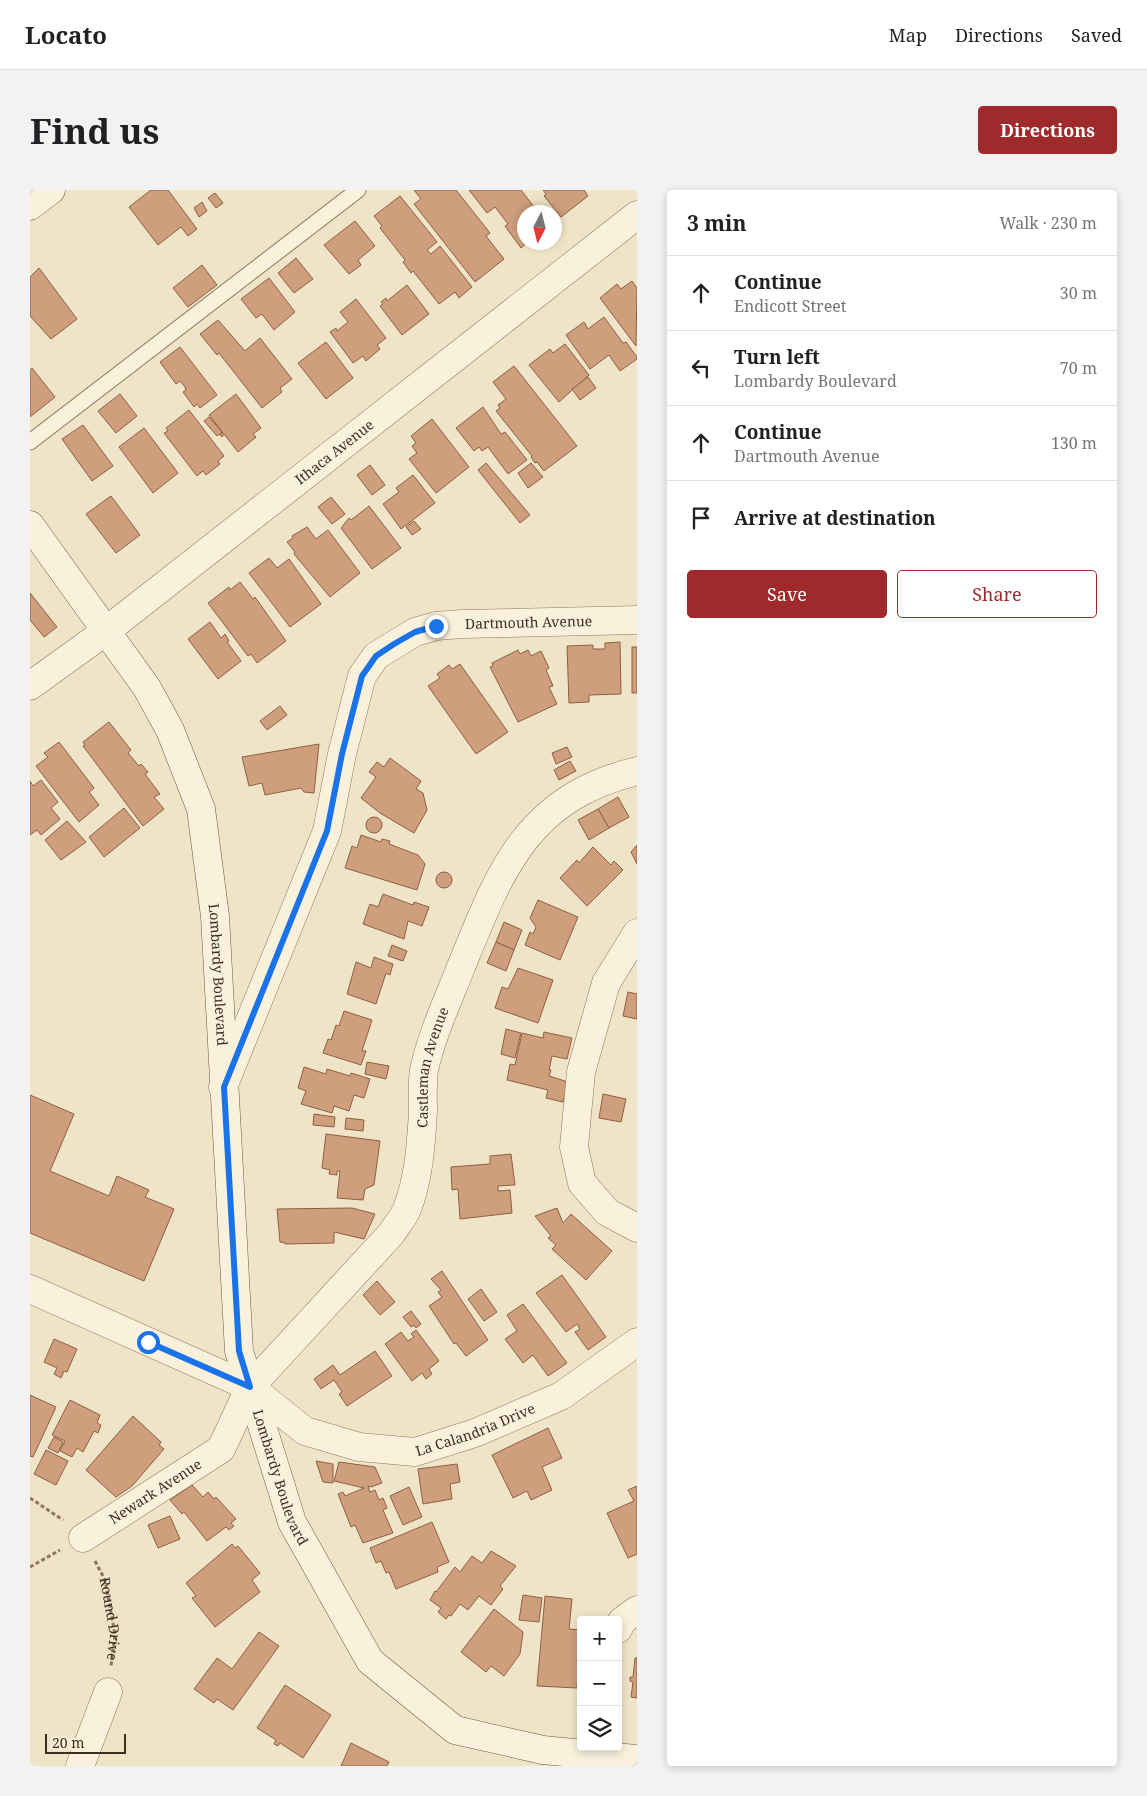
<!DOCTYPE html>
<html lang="en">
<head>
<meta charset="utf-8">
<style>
	:root { --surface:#fff; --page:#f2f2f2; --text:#202124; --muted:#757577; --line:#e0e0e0; --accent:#9e2a2b }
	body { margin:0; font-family:"Noto Serif",serif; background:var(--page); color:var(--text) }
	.controls { position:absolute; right:15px; bottom:15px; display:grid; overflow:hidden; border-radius:5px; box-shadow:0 2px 8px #0003 }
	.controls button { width:45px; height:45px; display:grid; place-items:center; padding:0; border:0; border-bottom:1px solid var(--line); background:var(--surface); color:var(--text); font:25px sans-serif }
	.compass { position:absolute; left:487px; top:15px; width:45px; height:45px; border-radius:50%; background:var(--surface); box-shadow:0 2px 8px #0003; rotate:187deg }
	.scale { position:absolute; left:15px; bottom:12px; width:81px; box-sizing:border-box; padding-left:5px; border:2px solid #3d2e20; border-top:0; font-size:14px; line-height:18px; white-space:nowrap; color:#3d2e20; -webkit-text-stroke:4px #f7eed8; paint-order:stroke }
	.stop { position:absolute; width:15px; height:15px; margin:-11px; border:4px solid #1a73e8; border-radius:50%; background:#fff }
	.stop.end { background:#1a73e8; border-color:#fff; box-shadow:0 1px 5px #0008 }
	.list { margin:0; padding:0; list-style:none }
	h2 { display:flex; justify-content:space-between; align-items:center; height:65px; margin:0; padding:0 20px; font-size:21px }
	h2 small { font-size:16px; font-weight:400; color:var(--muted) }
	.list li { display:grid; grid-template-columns:32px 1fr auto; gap:15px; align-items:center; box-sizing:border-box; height:75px; padding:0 20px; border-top:1px solid var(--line) }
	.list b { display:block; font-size:19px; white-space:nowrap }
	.list p { margin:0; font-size:16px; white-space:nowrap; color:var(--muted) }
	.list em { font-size:16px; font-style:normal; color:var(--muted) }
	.actions { display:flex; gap:10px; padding:15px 20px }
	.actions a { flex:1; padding:11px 0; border:1px solid var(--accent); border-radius:5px; text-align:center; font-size:18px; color:var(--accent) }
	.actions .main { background:var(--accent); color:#fff }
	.icon { flex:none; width:28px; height:28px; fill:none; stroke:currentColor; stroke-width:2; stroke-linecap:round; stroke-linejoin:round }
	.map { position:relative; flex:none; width:607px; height:1576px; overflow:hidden; border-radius:5px }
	header { display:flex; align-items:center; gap:30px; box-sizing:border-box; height:70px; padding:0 25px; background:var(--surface); border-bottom:1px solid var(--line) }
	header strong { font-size:24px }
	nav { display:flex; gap:28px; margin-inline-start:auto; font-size:18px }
	.intro { display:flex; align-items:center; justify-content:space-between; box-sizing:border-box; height:120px; padding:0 30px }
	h1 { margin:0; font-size:35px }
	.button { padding:12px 22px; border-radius:5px; background:var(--accent); color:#fff; font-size:18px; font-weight:700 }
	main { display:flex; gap:30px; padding:0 30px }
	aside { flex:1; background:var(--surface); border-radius:5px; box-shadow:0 2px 8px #0003 }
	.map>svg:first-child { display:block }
	.building { fill:#cf9f7d; stroke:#8d5f41 }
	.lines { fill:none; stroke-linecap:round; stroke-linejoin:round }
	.lane-casing { stroke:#8d765c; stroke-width:17 }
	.street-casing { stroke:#8d765c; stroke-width:29 }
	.secondary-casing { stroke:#6f573f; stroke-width:29 }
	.path { stroke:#8d765c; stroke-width:3; stroke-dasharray:4 2.5; stroke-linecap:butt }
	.lane { stroke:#faf1dc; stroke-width:15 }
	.street { stroke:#faf1dc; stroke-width:28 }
	.secondary { stroke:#faf1dc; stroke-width:28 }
	.route { stroke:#1a73e8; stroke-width:6 }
	.labels { text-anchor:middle; stroke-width:4; stroke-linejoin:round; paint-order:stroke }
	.street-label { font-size:14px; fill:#3d2e20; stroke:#f7eed8 }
</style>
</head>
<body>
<header>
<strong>Locato</strong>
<nav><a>Map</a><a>Directions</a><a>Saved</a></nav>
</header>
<div class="intro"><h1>Find us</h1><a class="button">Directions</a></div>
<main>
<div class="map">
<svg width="607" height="1576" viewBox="0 0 607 1576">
	<rect width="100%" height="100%" fill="#f0e4c8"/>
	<!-- building -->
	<g class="building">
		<polygon points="121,0 138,0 167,39 158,46 151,37 128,55 99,17"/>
		<polygon points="384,0 426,0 460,43 456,46 474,69 445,92 384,14 391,9"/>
		<polygon points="439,0 491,0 508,22 494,22 494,52 498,52 491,58 475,36 478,34 465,17 457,23"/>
		<polygon points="513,0 554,0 558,6 531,27 514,6 516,4"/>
		<polygon points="185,3 193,13 186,18 178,8"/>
		<polygon points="370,6 407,52 397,60 401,64 410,56 442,97 429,108 425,102 409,114 383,81 381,83 373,72 375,70 350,38 352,36 344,26"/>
		<polygon points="172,12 177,21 169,27 164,18"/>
		<polygon points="325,31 345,56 328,70 331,75 319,84 294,55"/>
		<polygon points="266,68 283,89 264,103 248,83"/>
		<polygon points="172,75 187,95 158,117 143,98"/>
		<polygon points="9,78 47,129 21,149 0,126 0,87"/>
		<polygon points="239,88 265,122 244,140 232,124 226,128 211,109"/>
		<polygon points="602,91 607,98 606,156 570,108 587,94 591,99"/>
		<polygon points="377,95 399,124 372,145 350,116 353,114 351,112 356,108 357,111"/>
		<polygon points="326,109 356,148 347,155 350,159 336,171 333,166 323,173 300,142 306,138 307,141 318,132 310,122"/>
		<polygon points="574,127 593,153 596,152 607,167 607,169 590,181 579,165 560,179 536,145 554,132 558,139"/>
		<polygon points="188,130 215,161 230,148 262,189 250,198 252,202 232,218 189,163 187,165 170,144"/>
		<polygon points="296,152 323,188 296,209 268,173"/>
		<polygon points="535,154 559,185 529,212 499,175 520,159 523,163"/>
		<polygon points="150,157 187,205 170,218 167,214 164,217 153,202 156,200 155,197 150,191 146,194 130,172"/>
		<polygon points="484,176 547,256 514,281 507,272 505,273 501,267 502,266 466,221 470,218 468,215 476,209 463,192"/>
		<polygon points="2,178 25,207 0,227 0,180"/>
		<polygon points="558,187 566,198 550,210 542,199"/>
		<polygon points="90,204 107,226 86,243 68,221"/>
		<polygon points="206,204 231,238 223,244 226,247 208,262 194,244 192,247 190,245 193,243 179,225"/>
		<polygon points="453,217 471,244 475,242 497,270 478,284 458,257 452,261 449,257 444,261 426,238"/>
		<polygon points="159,220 194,266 188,271 190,274 176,285 173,281 167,286 134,243 138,241 136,238"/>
		<polygon points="179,227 192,242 187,246 174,231"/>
		<polygon points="402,229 439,277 406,303 379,269 387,263 382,256 386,253 381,246"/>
		<polygon points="53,235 83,276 62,291 32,249"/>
		<polygon points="114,238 148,283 123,303 89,257"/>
		<polygon points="456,273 500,325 490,333 448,280"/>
		<polygon points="501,273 513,287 498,298 488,283"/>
		<polygon points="340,275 355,295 342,305 327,285"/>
		<polygon points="383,285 405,313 371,339 353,314 369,302 366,298"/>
		<polygon points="81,306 110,345 86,363 56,324"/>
		<polygon points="301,307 315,324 302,334 288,317"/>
		<polygon points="339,316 371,358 342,379 311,338 319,328 321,330"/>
		<polygon points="384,331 391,339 382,345 376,337"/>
		<polygon points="277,337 286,349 298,340 330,383 300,407 264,364 265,362 257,352 263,348 262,346"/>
		<polygon points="239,368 247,378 259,369 291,414 260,437 219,383"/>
		<polygon points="210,392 223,409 225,407 256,451 227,473 221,464 218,466 178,413 199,397 200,400"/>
		<polygon points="0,403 27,437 14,447 0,430"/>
		<polygon points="180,432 191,448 195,444 199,451 197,452 211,471 188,489 158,449"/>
		<polygon points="590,452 591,504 559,505 559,512 539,513 537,456 563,455 563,459 575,459 575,453"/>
		<rect x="602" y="457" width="5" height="46"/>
		<polygon points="488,460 490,464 498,460 501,466 511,461 519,478 516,480 523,496 519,497 527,514 488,532 460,477 463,476 462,473"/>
		<polygon points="430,474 478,542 446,564 398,496 410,488 407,484 419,475 422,479"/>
		<polygon points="250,516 257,525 237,540 230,531"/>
		<polygon points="79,532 101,560 98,563 109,576 111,574 118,582 115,584 130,604 124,607 134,619 113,636 53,556 55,555 53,552"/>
		<polygon points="29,552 64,598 59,602 69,615 49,632 6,576 18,567 14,563"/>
		<polygon points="289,554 284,603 274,602 271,598 235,605 232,593 219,596 212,567"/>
		<polygon points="537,557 542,567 526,574 522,563"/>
		<polygon points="360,568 391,591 386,599 393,603 397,620 384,643 350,623 331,608 346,587 339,582 347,572 354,577"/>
		<polygon points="540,571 546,581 529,590 524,580"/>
		<polygon points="11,590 28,612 21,618 30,629 11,645 7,640 0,645 0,591 3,596"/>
		<polygon points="588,607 599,627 579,638 568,619"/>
		<polygon points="94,618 110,638 74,667 59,647"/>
		<polygon points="568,619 579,638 559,650 548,630"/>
		<circle cx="344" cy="635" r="8"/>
		<polygon points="37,631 56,652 31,670 15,650"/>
		<polygon points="331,645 351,652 352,649 360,651 359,654 388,665 395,674 387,700 315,678 322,656 327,658"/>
		<polygon points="607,655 607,674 601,662"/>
		<polygon points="563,657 581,675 584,671 593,680 557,716 530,688 547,670 549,673"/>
		<circle cx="414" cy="690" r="8"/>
		<polygon points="353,704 383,715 384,712 399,717 392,736 378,731 374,749 333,734 340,714 348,717"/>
		<polygon points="508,710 548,727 530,770 495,755 500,742 503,744 506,737 500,728"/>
		<polygon points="474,732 492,740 484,760 466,752"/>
		<polygon points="466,752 484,760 476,781 457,773"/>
		<polygon points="362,755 377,761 373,771 358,766"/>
		<polygon points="344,767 363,774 360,785 356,783 346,814 317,804 326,772 341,778"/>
		<polygon points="488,778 523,790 508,833 465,818 472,797 478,799"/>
		<polygon points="598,802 607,804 607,829 593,826"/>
		<polygon points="314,821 342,830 332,861 336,861 331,875 293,863 298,849 301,850 306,835 309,836"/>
		<polygon points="476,839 491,843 485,868 471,864"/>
		<polygon points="514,842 542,848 537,869 522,866 519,880 521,880 519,886 538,892 533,912 516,908 518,900 477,890 480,874 485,875 492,843 513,848"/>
		<polygon points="337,872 359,876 356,889 335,884"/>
		<polygon points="274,877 296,884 297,879 320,886 321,883 340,889 334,908 324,905 319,921 304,916 302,923 271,914 276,901 268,898"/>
		<polygon points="573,904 596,909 591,932 569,928"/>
		<polygon points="0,905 44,924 20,981 79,1006 87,986 119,1000 115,1007 144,1019 114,1091 0,1043"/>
		<polygon points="284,924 305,927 304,937 283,935"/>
		<polygon points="316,928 334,930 333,941 315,939"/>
		<polygon points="296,944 350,951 344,995 335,999 333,1010 307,1008 310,981 307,981 307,985 299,984 300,980 292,978"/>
		<polygon points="481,964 485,995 468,996 468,1001 480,1000 482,1023 430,1029 428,999 422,1000 421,977 460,974 460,966"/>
		<polygon points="322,1018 345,1024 334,1049 304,1042 304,1053 255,1054 255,1053 250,1052 247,1019"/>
		<polygon points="527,1018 533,1033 541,1024 582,1061 556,1090 522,1059 526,1055 518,1048 521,1046 505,1026"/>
		<polygon points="412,1081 458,1150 436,1166 426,1153 424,1154 399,1116 412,1107 408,1102 411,1100 401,1089"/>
		<polygon points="532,1085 576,1147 558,1160 545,1142 550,1139 547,1134 536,1142 506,1103"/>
		<polygon points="347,1091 365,1112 350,1125 333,1105"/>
		<polygon points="451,1099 467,1122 454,1131 438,1109"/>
		<polygon points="493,1114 537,1173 518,1186 503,1165 493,1173 475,1149 487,1141 477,1125"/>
		<polygon points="381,1121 391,1134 386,1138 384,1135 381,1137 373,1127"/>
		<polygon points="386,1140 409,1171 399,1179 402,1184 396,1189 392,1183 382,1191 355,1154 371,1142 378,1151 384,1147 381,1144"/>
		<polygon points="24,1149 47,1159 37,1182 34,1181 31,1188 24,1184 27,1178 14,1172"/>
		<polygon points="345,1161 362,1186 317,1216 309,1204 312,1202 304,1190 291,1199 284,1189 303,1175 310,1185"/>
		<polygon points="0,1205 26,1217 3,1267 0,1266"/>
		<polygon points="40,1210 70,1225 67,1233 71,1235 68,1243 64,1241 53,1262 47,1258 42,1267 30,1261 35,1251 22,1245"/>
		<polygon points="103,1226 131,1252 129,1255 134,1259 102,1296 86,1307 56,1280"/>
		<polygon points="518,1238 532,1268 512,1277 522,1300 501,1310 497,1301 483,1308 462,1265"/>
		<polygon points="24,1247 33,1252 28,1263 18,1258"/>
		<polygon points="16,1260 38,1271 26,1295 4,1284"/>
		<polygon points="286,1271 303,1274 303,1293 293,1292"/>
		<polygon points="309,1272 345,1277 352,1293 341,1297 338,1296 340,1302 345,1300 349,1310 353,1308 357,1318 353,1320 363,1343 333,1353 325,1335 321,1337 308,1304 313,1302 315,1306 334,1298 304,1291"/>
		<polygon points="427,1274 430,1292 420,1294 422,1309 393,1314 388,1279"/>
		<polygon points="162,1295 173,1307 178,1302 184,1309 186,1307 206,1329 201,1333 204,1336 199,1340 196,1337 177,1351 154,1322 152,1324 140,1310"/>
		<polygon points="607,1296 607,1364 598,1368 577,1323 604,1311 598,1300"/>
		<polygon points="379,1297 392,1327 373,1335 360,1306"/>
		<polygon points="140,1326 150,1349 128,1358 118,1335"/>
		<polygon points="402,1332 419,1372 407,1377 408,1382 366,1399 359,1382 356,1383 351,1371 346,1373 340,1358"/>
		<polygon points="202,1354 205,1358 208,1356 230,1383 222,1390 230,1402 185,1437 162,1408 166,1406 156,1393"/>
		<polygon points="461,1361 486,1376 470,1396 473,1399 461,1415 449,1406 438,1420 430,1414 421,1426 419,1425 416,1429 408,1422 411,1418 400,1410 405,1401 406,1402 425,1377 430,1382 442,1366 452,1373"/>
		<polygon points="493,1405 512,1408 509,1432 489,1430"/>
		<polygon points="515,1406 542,1409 539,1439 551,1440 547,1498 507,1496"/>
		<polygon points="464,1419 493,1442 490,1464 474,1486 461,1476 456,1482 431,1462"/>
		<polygon points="229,1442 249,1456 203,1520 187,1509 184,1513 164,1499 187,1468 202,1479"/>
		<polygon points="605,1468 607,1468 607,1508 601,1507 603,1492 600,1491 600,1487 603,1487"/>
		<polygon points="255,1495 301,1525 273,1568 250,1553 248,1556 244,1554 246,1550 227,1538"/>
		<polygon points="321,1553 359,1572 357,1576 311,1576"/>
	</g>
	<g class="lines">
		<defs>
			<polyline id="lane" points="0,252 328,0"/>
			<g id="street">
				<path id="s2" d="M0,496L76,441L607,25"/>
				<polyline points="607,743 576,793 551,882 544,957 552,993 577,1022 607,1038"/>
				<path id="s3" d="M193,897L297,641L312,564L332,486L346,466L385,442L406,436L432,434L607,430"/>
				<path id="s4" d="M0,1099L220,1197L275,1241L329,1257L385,1262L445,1243L531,1206L607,1152"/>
				<path id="s5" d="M53,1348L191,1259L220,1197L361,1044C366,1036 374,1027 377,1019C389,988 391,954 393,922C393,908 392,893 394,880C402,844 418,810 431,777C470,681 496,608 607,581"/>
				<polyline points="588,1439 592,1431 607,1420"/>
				<polyline points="50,1576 78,1502"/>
			</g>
			<g id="secondary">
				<polyline points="0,16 21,0"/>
				<path id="s6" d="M0,335L117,498L140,540L171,619L185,726L209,1161L262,1332L340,1471L425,1540L513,1560L607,1569"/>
			</g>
		</defs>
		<!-- lane casing -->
		<use href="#lane" class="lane-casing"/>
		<!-- street casing -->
		<use href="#street" class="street-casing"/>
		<!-- secondary casing -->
		<use href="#secondary" class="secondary-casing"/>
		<!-- path -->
		<g class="path">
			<polyline points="0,1308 33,1330"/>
			<path id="s1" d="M65,1371L75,1390L85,1445L81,1476"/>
			<polyline points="0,1377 30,1360"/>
		</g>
		<!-- lane -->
		<use href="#lane" class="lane"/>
		<!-- street -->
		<use href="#street" class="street"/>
		<!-- secondary -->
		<use href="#secondary" class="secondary"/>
	</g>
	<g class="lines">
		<!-- route -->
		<polyline class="route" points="118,1152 220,1197 209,1161 194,897 297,641 312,564 332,486 346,466 364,454 385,442 406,436"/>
	</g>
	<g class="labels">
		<!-- street labels -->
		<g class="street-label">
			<text dy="5" stroke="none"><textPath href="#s2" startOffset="384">Ithaca Avenue</textPath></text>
			<text dy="5" stroke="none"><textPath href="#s3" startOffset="620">Dartmouth Avenue</textPath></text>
			<text dy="5" stroke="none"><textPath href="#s6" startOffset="500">Lombardy Boulevard</textPath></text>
			<text dy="5" stroke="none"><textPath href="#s5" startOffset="615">Castleman Avenue</textPath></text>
			<text dy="5" stroke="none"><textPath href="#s4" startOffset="488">La Calandria Drive</textPath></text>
			<text dy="5" stroke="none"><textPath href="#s6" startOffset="1010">Lombardy Boulevard</textPath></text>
			<text dy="5" stroke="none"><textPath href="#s5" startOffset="86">Newark Avenue</textPath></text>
			<text dy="5" stroke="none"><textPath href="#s1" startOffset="61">Round Drive</textPath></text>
		</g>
	</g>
</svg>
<div class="controls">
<button>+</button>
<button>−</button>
<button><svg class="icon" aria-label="layers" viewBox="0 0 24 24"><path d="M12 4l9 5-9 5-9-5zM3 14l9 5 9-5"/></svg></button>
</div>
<svg class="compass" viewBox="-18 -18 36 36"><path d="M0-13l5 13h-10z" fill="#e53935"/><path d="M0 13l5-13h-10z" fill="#757577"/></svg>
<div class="scale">20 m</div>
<div class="stop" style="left:118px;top:1152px"></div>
<div class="stop end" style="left:406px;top:436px"></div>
</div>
<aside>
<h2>3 min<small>Walk · 230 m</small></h2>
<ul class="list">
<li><svg class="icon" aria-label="ahead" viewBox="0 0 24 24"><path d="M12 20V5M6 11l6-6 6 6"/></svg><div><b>Continue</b><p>Endicott Street</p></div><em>30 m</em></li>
<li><svg class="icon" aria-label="left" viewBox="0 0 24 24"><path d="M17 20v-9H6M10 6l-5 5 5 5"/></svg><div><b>Turn left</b><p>Lombardy Boulevard</p></div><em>70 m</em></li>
<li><svg class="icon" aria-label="ahead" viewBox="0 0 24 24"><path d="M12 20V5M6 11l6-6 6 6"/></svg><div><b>Continue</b><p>Dartmouth Avenue</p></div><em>130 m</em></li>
<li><svg class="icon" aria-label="arrive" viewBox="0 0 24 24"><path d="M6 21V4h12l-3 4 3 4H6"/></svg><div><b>Arrive at destination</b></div></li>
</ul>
<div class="actions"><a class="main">Save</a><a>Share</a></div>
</aside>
</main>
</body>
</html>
